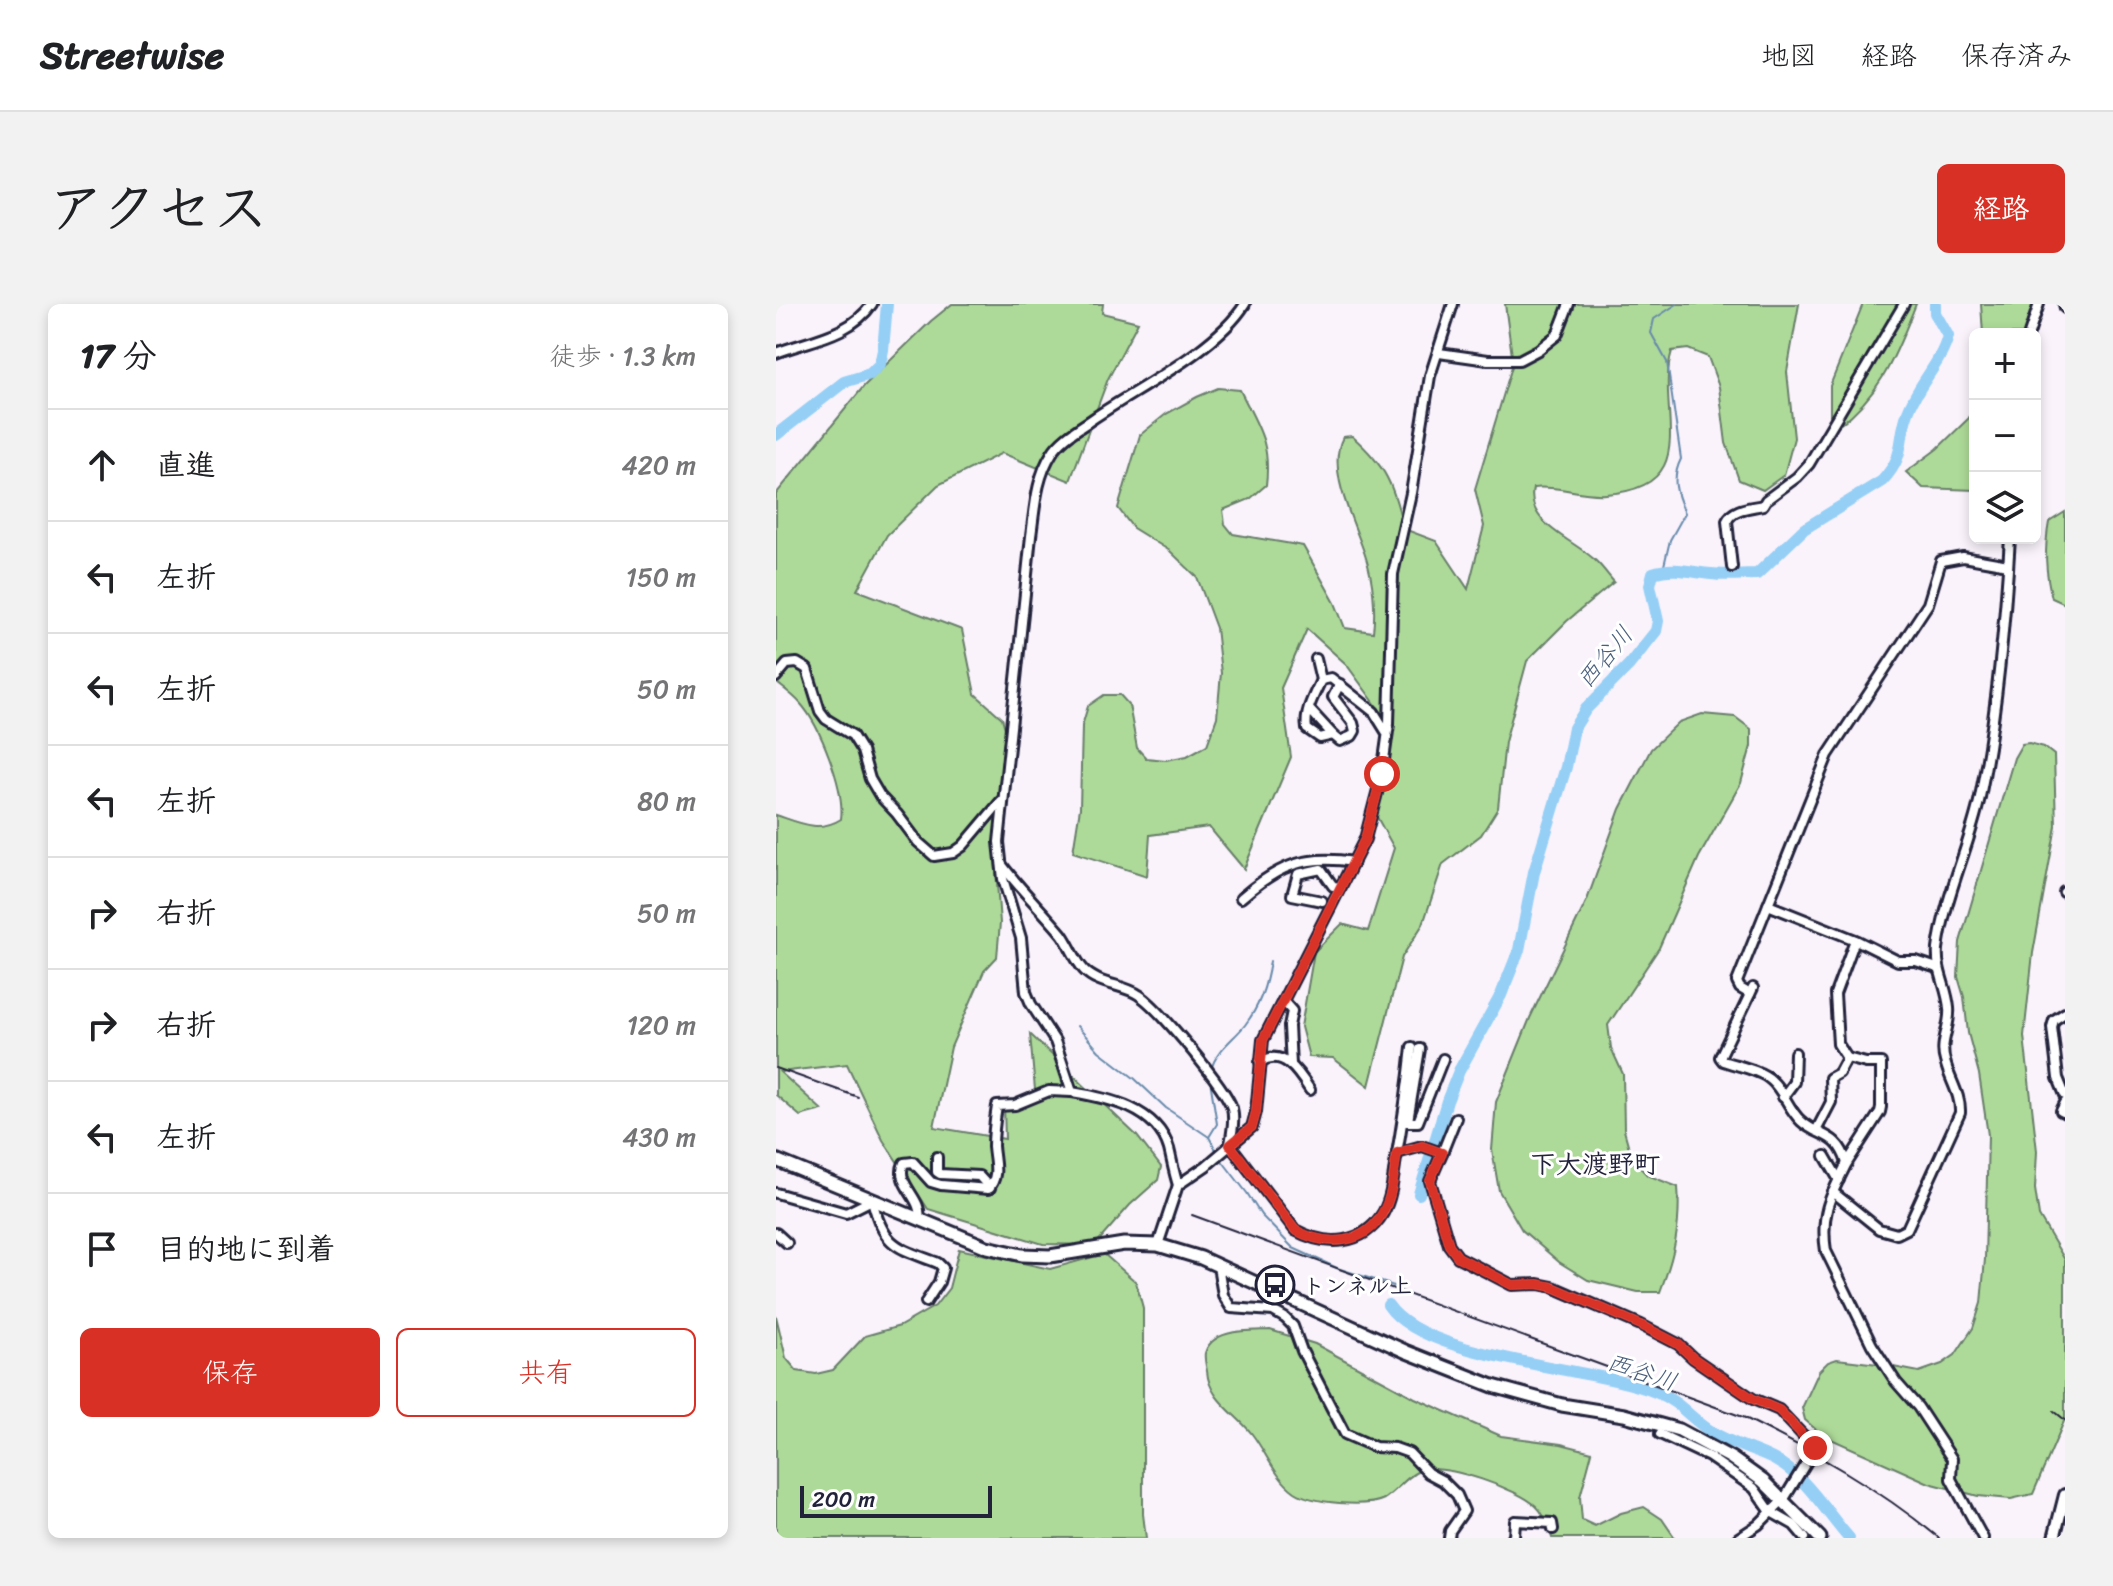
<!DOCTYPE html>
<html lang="ja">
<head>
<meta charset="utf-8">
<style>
	:root { --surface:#fff; --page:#f2f2f2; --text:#202124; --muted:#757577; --line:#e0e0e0; --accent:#d93025 }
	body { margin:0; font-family:Sriracha,"Klee One",sans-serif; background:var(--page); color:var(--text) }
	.controls { position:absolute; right:24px; top:24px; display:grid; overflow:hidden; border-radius:12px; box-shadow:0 4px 12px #0003 }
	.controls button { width:72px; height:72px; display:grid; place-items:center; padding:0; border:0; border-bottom:2px solid var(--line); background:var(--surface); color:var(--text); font:40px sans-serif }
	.scale { position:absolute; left:24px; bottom:20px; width:192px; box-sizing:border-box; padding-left:8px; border:4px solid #22223b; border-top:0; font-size:22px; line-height:28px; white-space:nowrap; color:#22223b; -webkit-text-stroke:6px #fff; paint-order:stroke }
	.stop { position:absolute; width:24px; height:24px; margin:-18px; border:6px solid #d93025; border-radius:50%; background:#fff }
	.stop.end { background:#d93025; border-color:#fff; box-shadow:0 2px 8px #0008 }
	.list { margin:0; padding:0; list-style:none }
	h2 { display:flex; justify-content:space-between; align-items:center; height:104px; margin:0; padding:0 32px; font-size:34px }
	h2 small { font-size:26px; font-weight:400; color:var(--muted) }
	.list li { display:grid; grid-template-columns:52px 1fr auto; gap:24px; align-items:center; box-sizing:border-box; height:112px; padding:0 32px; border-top:2px solid var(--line) }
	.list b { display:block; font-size:30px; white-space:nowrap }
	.list em { font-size:26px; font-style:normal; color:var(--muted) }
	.actions { display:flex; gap:16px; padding:24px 32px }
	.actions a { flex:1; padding:18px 0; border:2px solid var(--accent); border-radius:12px; text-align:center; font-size:28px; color:var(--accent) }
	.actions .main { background:var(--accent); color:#fff }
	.icon { flex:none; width:44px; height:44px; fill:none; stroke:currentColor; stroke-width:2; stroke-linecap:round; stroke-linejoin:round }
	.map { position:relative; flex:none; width:1289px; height:1234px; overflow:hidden; border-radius:12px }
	header { display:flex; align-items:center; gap:48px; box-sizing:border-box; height:112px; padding:0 40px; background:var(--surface); border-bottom:2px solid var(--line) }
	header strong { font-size:38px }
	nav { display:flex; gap:44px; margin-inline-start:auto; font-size:28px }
	.intro { display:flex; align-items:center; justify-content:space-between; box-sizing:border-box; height:192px; padding:0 48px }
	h1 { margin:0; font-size:56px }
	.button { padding:20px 36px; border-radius:12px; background:var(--accent); color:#fff; font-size:28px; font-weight:700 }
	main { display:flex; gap:48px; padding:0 48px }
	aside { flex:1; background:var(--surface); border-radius:12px; box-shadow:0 4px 12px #0003 }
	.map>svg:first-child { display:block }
	.green { fill:#adda98; stroke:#687e6a; stroke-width:2 }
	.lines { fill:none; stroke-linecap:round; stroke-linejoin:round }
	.stream { stroke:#678aab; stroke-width:2 }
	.river { stroke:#95cff5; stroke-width:12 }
	.minor-casing { stroke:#22223b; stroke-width:14 }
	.major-casing { stroke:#22223b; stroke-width:16 }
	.highway-casing { stroke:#22223b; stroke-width:17 }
	.minor { stroke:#fff; stroke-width:8 }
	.major { stroke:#fff; stroke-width:10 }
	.highway { stroke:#fff; stroke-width:11 }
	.rail { stroke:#22223b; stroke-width:2 }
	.route { stroke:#d93025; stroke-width:10 }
	.labels { text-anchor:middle; stroke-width:6; stroke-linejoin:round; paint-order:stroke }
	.poi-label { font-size:22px; font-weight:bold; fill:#22223b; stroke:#fff; text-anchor:start }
	.water-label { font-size:24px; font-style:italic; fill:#4a5f7c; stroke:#fff }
	.quarter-label { font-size:26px; font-weight:bold; fill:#22223b; stroke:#fff }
</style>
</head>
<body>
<header>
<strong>Streetwise</strong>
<nav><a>地図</a><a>経路</a><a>保存済み</a></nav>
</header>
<div class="intro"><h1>アクセス</h1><a class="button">経路</a></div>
<main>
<aside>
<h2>17 分<small>徒歩 · 1.3 km</small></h2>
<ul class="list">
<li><svg class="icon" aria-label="ahead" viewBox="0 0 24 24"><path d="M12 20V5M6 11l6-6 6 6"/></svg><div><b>直進</b></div><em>420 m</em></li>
<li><svg class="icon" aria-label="left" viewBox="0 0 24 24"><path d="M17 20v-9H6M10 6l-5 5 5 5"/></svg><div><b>左折</b></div><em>150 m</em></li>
<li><svg class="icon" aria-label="left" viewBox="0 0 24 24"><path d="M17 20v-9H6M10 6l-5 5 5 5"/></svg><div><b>左折</b></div><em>50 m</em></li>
<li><svg class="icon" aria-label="left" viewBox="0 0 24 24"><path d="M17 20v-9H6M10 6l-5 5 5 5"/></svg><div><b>左折</b></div><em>80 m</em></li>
<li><svg class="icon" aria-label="right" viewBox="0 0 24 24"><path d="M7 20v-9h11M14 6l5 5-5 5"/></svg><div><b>右折</b></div><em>50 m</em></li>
<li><svg class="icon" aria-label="right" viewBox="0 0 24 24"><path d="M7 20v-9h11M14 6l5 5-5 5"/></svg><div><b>右折</b></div><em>120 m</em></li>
<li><svg class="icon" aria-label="left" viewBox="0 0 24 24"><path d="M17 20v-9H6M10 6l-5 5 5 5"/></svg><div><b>左折</b></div><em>430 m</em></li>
<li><svg class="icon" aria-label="arrive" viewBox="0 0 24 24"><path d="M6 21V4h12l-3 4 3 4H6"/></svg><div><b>目的地に到着</b></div></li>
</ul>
<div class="actions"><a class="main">保存</a><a>共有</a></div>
</aside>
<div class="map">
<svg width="1289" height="1234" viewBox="0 0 1289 1234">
	<rect width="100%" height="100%" fill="#faf3fc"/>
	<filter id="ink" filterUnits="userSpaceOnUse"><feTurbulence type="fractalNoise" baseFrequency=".0125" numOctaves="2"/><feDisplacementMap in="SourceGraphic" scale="16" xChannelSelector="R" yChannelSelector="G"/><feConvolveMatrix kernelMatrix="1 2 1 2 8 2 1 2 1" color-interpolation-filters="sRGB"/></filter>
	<g filter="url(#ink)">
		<!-- green -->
		<g class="green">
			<path d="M176,0H327L326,9L362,18L332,75L294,177L226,149L162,181L111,231L81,286L186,326L199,390L226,414L235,445L219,553L224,619L221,653L208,667L175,743L158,823L229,835L228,802L259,786L254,730L361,832L385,863L382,876L354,901L319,941L267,940L152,905L107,836L71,760L4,768L46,806L24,812L0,791V511C24,519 43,529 65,515C69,485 44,421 24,399C17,391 8,385 0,378V190L88,82L155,17Z"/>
			<path d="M729,0H1023L1011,68L1018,134L1008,171L987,186L963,176L950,139L943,83L932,53L912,45L896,47C878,105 930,183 830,190C805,192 782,181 757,184C749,221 800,236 821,258C827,264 832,271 838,278L791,317L751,357L729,438L722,504L705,531L667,560L647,620L626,653L593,782L557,754L533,753L525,723L538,648L566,620L592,627L618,544L596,504L604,460L608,412L570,360L531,325L505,384L515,453L468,565L433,523L374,531L371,572L297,548L304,504L306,422L312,402L328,391H344L353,401L361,444L370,454L390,456L411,452L431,441L441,413L445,369L440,324L421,273L394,247L357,224L342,204L364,131L390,110L421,93L442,84L464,86C482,123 495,138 490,181L474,195L447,206L449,220L457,230L527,242L559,299L569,324L597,328C600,305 597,276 590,254C580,220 549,167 567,133L576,132C612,164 616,180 628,225L660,237L692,285L708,222L699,185L737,59Z"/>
			<path d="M1087,0H1140C1120,50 1106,90 1061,123L1054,115V82Z"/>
			<polygon points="1205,0 1266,0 1257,30 1207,30"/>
			<polygon points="1199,96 1199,186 1147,184 1130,168 1161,145 1193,114"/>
			<path d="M1289,208V300L1276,294C1269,268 1268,245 1273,218Z"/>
			<path d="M926,410L959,413L975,425V442L965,479L923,553L883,644L832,721L835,744L847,770L848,826L856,855L871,871L902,883C905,922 898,952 884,988H862L812,976L783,958L746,926L723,887L716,846L720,798L754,714L811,596L844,505L875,445L903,418Z"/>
			<polygon points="1253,439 1268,443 1278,451 1280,522 1257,649 1248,732 1261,847 1259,885 1263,912 1289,956 1289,1115 1257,1190 1235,1195 1202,1192 1153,1179 1046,1131 1029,1116 1026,1104 1043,1067 1052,1058 1061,1055 1102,1060 1143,1068 1166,1060 1179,1051 1197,1024 1205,999 1209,955 1212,831 1203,770 1192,729 1188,693 1182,673 1184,638 1238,454 1246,440"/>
			<polygon points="183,945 274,965 328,950 360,978 367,1004 367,1210 370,1234 0,1234 0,1012 10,1054 21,1067 40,1070 57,1066 89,1032 124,1022 159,1002 173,984"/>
			<path d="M494,1026L539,1040L639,1094L725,1132L785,1140L816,1148L804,1193L806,1216L819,1222L845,1209L868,1203L886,1215L899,1234H776C773,1223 768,1209 760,1202C742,1185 671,1160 646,1166C633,1169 620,1188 608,1195C590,1204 536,1199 519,1188C499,1174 490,1148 476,1130C460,1109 433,1096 431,1067C430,1062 428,1054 429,1049C436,1024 474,1027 494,1026Z"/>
		</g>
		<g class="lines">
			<!-- stream -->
			<g class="stream">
				<path d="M887,266L894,236L909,209C900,189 895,175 905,155L891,58L875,29L878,15L901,0"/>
				<polyline points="301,722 323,747 358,774 390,804 433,833 441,848"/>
				<path d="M435,766C440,746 457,736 469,721C483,703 491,679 494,657"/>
				<polyline points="433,833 441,820 434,776"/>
				<polyline points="444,854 471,889 485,911 517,944 561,964 618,982"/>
			</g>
			<!-- river -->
			<g class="river">
				<polyline points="0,131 68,78 94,70 104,60 107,46 111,0"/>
				<path d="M643,890L671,797L683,767L725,691L743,646L758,568L790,463L798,424L810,405L853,361L880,327L882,317L874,281L877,269C897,262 915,268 935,270C950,272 966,270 981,270L1028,225L1106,177C1131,150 1121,137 1132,108C1141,81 1165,60 1172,32L1159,9V0"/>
				<path d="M612,1001C649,1057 819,1062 882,1089C904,1098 916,1116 936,1128C955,1140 977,1145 997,1155C1030,1172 1049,1207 1073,1234"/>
			</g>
			<defs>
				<g id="minor">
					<polyline points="1288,0 1289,4"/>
					<polyline points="1253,30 1263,0"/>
					<path d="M0,49C33,36 74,32 96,0"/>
					<polyline points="663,49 712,56 743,56 762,46 781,31 793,0"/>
					<path d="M956,263L951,217C957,204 974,204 987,201L990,196L1021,173L1033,160L1128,0"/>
					<polyline points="540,355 545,376"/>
					<polyline points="0,373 11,360 21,359 31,365 44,407 50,415 76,431 86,447 94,475 104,492 121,510 142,538 158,552 177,549 187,542 225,497"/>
					<path d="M533,405L557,431L544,434L531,425C528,408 538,391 545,376L555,374L598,408L611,429"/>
					<polyline points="557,431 564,437 576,432 579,427 577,419 557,393 564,380"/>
					<path d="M226,561C244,585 266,606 286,630C294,641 299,656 308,666C322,681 347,680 363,691C382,703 450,784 456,804C459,815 456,829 454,840"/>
					<polyline points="1288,588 1289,589"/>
					<path d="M465,594C502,562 528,550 578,558"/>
					<polyline points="546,597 516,591 522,570 545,565 557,582 565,583"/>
					<polyline points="992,601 1082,637 1122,657 1140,657 1161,664"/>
					<path d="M977,684L944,753L947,757C961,762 985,766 995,776C1008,787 1012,805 1025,817C1043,834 1061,827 1071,859C1055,891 1044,909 1050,947L1096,1041L1120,1078L1142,1103L1176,1155L1175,1175L1207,1234"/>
					<polyline points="974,690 964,684 961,678 1052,451 1152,300 1165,257 1187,253 1232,261"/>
					<polyline points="507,697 516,707 513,722 515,761"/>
					<polyline points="1289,709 1278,716 1276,723 1282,774 1289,791"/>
					<path d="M484,758C507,744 522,767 534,786"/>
					<polyline points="1007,793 1018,778 1019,749"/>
					<polyline points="1289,799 1285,807 1289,809"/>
					<polyline points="632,817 644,745"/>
					<polyline points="627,818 642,818 667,755"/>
					<polyline points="1041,825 1055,798 1054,774 1063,769 1071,754 1062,740 1059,690 1079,636"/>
					<path d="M454,841L519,926C550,943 587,942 607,909C615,895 617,876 619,861C626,822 632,782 636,743"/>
					<polyline points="621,849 646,842 666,849 680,814"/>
					<polyline points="666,849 654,877 673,941 682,953 736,981 762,980 777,983 865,1021 902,1040 917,1054 977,1095 1003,1106 1039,1144 1008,1195 982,1221 962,1234"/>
					<polyline points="1049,852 1063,876"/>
					<polyline points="161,853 161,868 164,870 203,872 214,884"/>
					<polyline points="1071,859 1104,808 1105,803 1105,759 1090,759 1071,754"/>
					<path d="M402,881C398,869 396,857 393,845C381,804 332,794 296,788L279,737L255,700L250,688L245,634L227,575L223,538L255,232C259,204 260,174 276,149C285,134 304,124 318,114C364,83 441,45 469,0"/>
					<path d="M1057,888L1103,925L1121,930L1131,925L1184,809C1185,790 1173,775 1169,757C1163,738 1175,722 1173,704C1171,682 1160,667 1162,645C1169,592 1193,544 1204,493C1221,410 1229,318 1234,234"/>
					<path d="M0,889L70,909L96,896C108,943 120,943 162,959L167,964L163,978L150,998"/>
					<path d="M143,915C148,895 118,880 128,859L137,858L155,878L165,881L212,885C224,872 218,858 217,842C217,829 219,815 221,802L239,801L273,787L296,788"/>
					<polyline points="0,929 11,939"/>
					<polyline points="382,941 402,881 430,862 476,823 480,808 487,736 589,535 606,470 613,420 617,270 635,189 654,72 677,0"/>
					<polyline points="442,962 447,991 455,1004 497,1007 509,1014 517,1022 526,1047 569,1130 599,1143 619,1144 633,1149 652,1169 667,1177 681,1191 688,1207 674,1227 673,1234"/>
					<polyline points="884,1130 933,1153 978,1184 995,1208 1018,1221 1029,1234"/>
					<polyline points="736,1234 738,1233 739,1217 776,1219 777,1225"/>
				</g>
				<polyline id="major" points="1278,1234 1289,1191"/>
				<polyline id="highway" points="0,856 211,943 246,951 274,952 348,940 382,941 425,954 631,1048 717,1082 786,1101 848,1111 903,1126 955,1154 987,1177 1044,1234"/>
			</defs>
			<!-- minor casing -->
			<use href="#minor" class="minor-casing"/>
			<!-- major casing -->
			<use href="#major" class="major-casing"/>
			<!-- highway casing -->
			<use href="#highway" class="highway-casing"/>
			<!-- minor -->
			<use href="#minor" class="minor"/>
			<!-- major -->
			<use href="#major" class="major"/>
			<!-- highway -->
			<use href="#highway" class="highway"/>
			<!-- rail -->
			<g class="rail">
				<polyline points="0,764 82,793"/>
				<path d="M416,911L967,1113C1038,1148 1101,1183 1163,1234"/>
				<polyline points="1278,1107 1289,1116"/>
			</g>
		</g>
	</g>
	<g class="lines" filter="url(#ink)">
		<!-- route -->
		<path class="route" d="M606,470L589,535L487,736L480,808L476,823L454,841L519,926C550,943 591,942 608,906C617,889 618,868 621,849L646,842L666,849L654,877L673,941L682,953L736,981L762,980L777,983L865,1021L902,1040L917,1054L977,1095L1003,1106L1039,1144"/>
	</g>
	<!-- icons -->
	<defs>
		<symbol id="bus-ring" viewBox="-11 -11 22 22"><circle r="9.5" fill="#fff" stroke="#22223b" stroke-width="1.5"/><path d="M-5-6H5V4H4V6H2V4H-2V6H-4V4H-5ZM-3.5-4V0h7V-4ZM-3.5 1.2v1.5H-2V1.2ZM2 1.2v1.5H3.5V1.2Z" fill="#22223b"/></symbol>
	</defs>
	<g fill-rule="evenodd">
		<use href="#bus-ring" x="477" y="959" width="44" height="44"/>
	</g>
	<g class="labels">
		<!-- poi labels -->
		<g class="poi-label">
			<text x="527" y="989">トンネル上</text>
		</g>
		<!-- water labels -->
		<g class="water-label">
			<text transform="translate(829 353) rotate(-50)" y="8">西谷川</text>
			<text transform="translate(866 1068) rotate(18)" y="8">西谷川</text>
		</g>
		<!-- quarter labels -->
		<g class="quarter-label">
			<text x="819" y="869">下大渡野町</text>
		</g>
	</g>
</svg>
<div class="controls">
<button>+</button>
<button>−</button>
<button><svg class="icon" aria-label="layers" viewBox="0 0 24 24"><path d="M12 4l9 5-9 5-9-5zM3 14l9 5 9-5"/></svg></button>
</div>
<div class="scale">200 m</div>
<div class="stop" style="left:606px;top:470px"></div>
<div class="stop end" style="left:1039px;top:1144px"></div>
</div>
</main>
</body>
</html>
